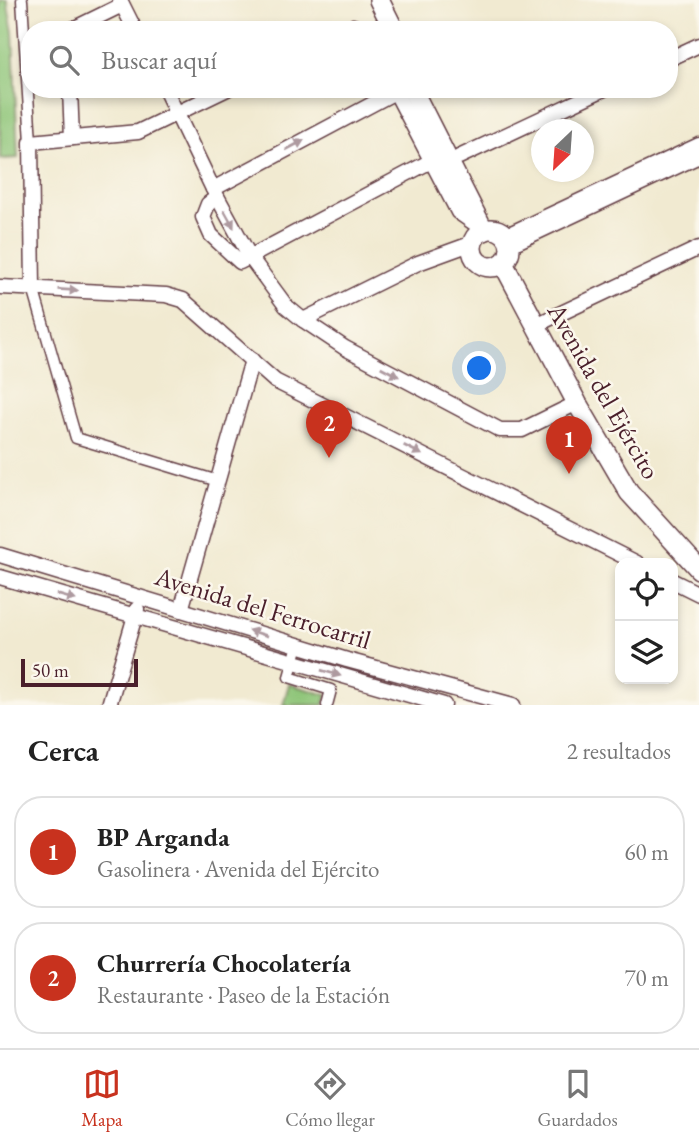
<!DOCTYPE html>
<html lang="es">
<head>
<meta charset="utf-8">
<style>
	:root { --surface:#fff; --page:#f6f6f6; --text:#222; --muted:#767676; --line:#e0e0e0; --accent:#c8321e }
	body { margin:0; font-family:"EB Garamond",serif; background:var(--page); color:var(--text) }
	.controls { position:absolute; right:21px; bottom:21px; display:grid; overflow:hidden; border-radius:14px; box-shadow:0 4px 10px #0003 }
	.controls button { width:63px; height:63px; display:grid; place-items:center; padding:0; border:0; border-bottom:2px solid var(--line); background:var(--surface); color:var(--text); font:35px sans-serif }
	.compass { position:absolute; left:531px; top:119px; width:63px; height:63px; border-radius:50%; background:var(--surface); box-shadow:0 4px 10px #0003; rotate:205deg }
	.scale { position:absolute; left:21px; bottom:18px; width:117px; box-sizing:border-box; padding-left:7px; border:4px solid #4a1f2b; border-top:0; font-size:19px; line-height:24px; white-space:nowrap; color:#4a1f2b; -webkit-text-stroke:5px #fbf7ec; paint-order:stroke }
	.you { position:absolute; left:480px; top:369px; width:24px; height:24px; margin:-18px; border:5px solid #fff; border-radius:50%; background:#1a73e8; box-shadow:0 0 0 10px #1a73e833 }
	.badge { display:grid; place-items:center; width:46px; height:46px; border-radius:50%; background:var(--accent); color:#fff; font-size:23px; font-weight:700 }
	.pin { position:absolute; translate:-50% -58px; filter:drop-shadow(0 2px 4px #0008) }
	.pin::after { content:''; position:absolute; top:37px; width:24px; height:21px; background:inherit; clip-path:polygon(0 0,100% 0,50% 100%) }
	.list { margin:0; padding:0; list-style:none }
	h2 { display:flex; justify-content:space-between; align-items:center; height:91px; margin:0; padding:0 28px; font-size:30px }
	h2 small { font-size:23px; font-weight:400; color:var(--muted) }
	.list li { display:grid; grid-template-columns:46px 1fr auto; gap:21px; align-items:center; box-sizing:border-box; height:112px; margin:0 14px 14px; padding:0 14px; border:2px solid var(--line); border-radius:28px }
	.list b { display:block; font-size:26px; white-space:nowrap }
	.list p { margin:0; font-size:23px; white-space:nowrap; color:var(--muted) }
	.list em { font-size:23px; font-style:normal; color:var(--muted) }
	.icon { flex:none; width:38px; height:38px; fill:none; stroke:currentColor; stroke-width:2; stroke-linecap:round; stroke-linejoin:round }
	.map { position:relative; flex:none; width:699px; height:705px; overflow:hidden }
	.search { position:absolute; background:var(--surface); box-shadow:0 4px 10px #0003; left:21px; right:21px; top:21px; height:77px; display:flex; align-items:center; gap:18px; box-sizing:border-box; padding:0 24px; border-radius:28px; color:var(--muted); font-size:26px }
	.sheet { height:343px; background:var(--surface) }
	nav { display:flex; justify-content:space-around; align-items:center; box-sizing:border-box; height:98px; border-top:2px solid var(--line); background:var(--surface); font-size:19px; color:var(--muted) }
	nav a { display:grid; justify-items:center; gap:4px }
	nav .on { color:var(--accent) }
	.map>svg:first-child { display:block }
	.green { fill:#8ec578; stroke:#6c7252; stroke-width:2 }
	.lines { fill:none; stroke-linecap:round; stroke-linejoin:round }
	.pedestrian-casing { stroke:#633d44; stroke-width:13 }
	.minor-casing { stroke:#633d44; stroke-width:17 }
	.tertiary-casing { stroke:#633d44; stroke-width:22 }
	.pedestrian { stroke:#fff; stroke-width:10 }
	.minor { stroke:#fff; stroke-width:14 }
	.tertiary { stroke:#fff; stroke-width:19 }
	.oneway { fill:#ae9aa0 }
	.labels { text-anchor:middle; stroke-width:5; stroke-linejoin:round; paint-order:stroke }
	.street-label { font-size:26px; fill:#4a1f2b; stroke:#fbf7ec }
</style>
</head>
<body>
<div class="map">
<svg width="699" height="705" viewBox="0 0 699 705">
	<rect width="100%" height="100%" fill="#fbf7ec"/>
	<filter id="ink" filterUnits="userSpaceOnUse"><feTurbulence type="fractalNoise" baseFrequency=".0143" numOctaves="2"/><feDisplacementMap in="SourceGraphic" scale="14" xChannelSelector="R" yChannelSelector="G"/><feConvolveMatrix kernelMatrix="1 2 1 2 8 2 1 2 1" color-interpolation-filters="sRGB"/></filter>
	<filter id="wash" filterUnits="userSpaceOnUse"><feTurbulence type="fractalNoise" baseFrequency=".00686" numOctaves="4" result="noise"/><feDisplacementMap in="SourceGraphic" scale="28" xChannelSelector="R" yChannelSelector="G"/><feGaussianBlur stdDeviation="1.57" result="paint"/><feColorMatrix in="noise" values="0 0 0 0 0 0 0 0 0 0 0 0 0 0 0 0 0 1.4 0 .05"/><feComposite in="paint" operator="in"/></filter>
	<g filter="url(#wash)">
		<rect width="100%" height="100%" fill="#f1ead1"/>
		<!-- green -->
		<g class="green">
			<polygon points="0,0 7,0 13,32 18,158 0,159"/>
			<polygon points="289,684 327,695 324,705 283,705"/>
		</g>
	</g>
	<g filter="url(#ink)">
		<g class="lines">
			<defs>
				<g id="pedestrian">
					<polyline points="22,0 31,142"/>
					<polyline points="33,288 76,438 218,481"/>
					<polyline points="298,645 289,677 331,690 327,705"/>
				</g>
				<g id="minor">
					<polyline points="120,0 135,30"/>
					<polyline points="71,30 122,5"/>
					<polyline points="345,30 353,26 362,30"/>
					<polyline points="669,59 699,45"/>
					<polyline points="70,89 72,138"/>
					<polyline points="165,89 213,189 250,257 286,306 303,320 345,348 500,430 522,430 577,403"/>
					<polyline points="394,89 458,212 481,228"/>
					<polyline points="459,157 604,89"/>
					<polyline points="213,189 395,92"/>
					<polyline points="217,197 208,204 203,217 211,235 240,262 431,161"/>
					<polyline points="505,236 699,145"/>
					<polyline points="510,245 699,156"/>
					<polyline points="0,287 166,295 183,300 275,381 637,563"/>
					<polyline points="33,288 31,142 138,132 227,89"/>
					<polyline points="303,320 418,263 473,243"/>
					<polyline points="536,325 699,248"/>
					<polyline points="0,555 347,660 513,705"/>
					<polyline points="0,577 444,705"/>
					<polyline points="673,581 699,594"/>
					<polyline points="181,610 252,360"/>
					<polyline points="109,705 137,609"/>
				</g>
				<g id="tertiary">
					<polyline points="379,0 394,30"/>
					<polyline points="412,89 484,231"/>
					<circle cx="491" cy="248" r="19"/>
					<polyline points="503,263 577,403 629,492 699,569"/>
				</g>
			</defs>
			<!-- pedestrian casing -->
			<use href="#pedestrian" class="pedestrian-casing"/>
			<!-- minor casing -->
			<use href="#minor" class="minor-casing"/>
			<!-- tertiary casing -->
			<use href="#tertiary" class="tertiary-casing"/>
			<!-- pedestrian -->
			<use href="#pedestrian" class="pedestrian"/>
			<!-- minor -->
			<use href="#minor" class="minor"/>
			<!-- tertiary -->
			<use href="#tertiary" class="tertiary"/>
		</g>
		<!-- one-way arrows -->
		<defs><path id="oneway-solid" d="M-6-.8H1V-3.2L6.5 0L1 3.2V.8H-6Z" transform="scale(1.75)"/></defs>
		<g class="oneway">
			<use href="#oneway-solid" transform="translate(295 145) rotate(-28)"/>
			<use href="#oneway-solid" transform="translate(229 219) rotate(61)"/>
			<use href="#oneway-solid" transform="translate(68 290) rotate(3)"/>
			<use href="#oneway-solid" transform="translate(390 372) rotate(28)"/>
			<use href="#oneway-solid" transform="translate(413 450) rotate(27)"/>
			<use href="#oneway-solid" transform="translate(66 597) rotate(16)"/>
			<use href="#oneway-solid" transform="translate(258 633) rotate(-163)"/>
			<use href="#oneway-solid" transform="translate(331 673) rotate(16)"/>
		</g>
	</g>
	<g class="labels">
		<!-- street labels -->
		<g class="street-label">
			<text transform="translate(604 391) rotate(60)" y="9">Avenida del Ejército</text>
			<text transform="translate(263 608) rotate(17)" y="9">Avenida del Ferrocarril</text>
		</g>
	</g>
</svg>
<div class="controls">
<button><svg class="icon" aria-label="locate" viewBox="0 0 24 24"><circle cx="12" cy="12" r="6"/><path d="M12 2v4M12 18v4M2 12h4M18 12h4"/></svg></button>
<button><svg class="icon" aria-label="layers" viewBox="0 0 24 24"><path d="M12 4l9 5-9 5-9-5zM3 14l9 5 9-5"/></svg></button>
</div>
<svg class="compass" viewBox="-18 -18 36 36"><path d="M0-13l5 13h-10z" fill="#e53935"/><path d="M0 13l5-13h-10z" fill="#767676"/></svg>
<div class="scale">50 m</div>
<div class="you"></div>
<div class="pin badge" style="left:569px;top:474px">1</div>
<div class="pin badge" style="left:329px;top:458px">2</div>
<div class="search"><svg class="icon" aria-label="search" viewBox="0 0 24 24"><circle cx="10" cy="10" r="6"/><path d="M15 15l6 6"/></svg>Buscar aquí</div>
</div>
<section class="sheet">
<h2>Cerca<small>2 resultados</small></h2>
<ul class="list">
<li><span class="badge">1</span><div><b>BP Arganda</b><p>Gasolinera · Avenida del Ejército</p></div><em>60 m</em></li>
<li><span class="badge">2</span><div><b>Churrería Chocolatería</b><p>Restaurante · Paseo de la Estación</p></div><em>70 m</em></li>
</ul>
</section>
<nav>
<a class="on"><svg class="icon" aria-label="map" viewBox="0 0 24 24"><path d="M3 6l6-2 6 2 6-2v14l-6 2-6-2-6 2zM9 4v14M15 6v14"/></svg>Mapa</a>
<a><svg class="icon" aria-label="directions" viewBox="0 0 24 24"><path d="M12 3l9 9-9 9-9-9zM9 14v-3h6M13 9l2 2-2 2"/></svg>Cómo llegar</a>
<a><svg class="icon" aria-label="saved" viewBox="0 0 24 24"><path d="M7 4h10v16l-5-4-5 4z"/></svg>Guardados</a>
</nav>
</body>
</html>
